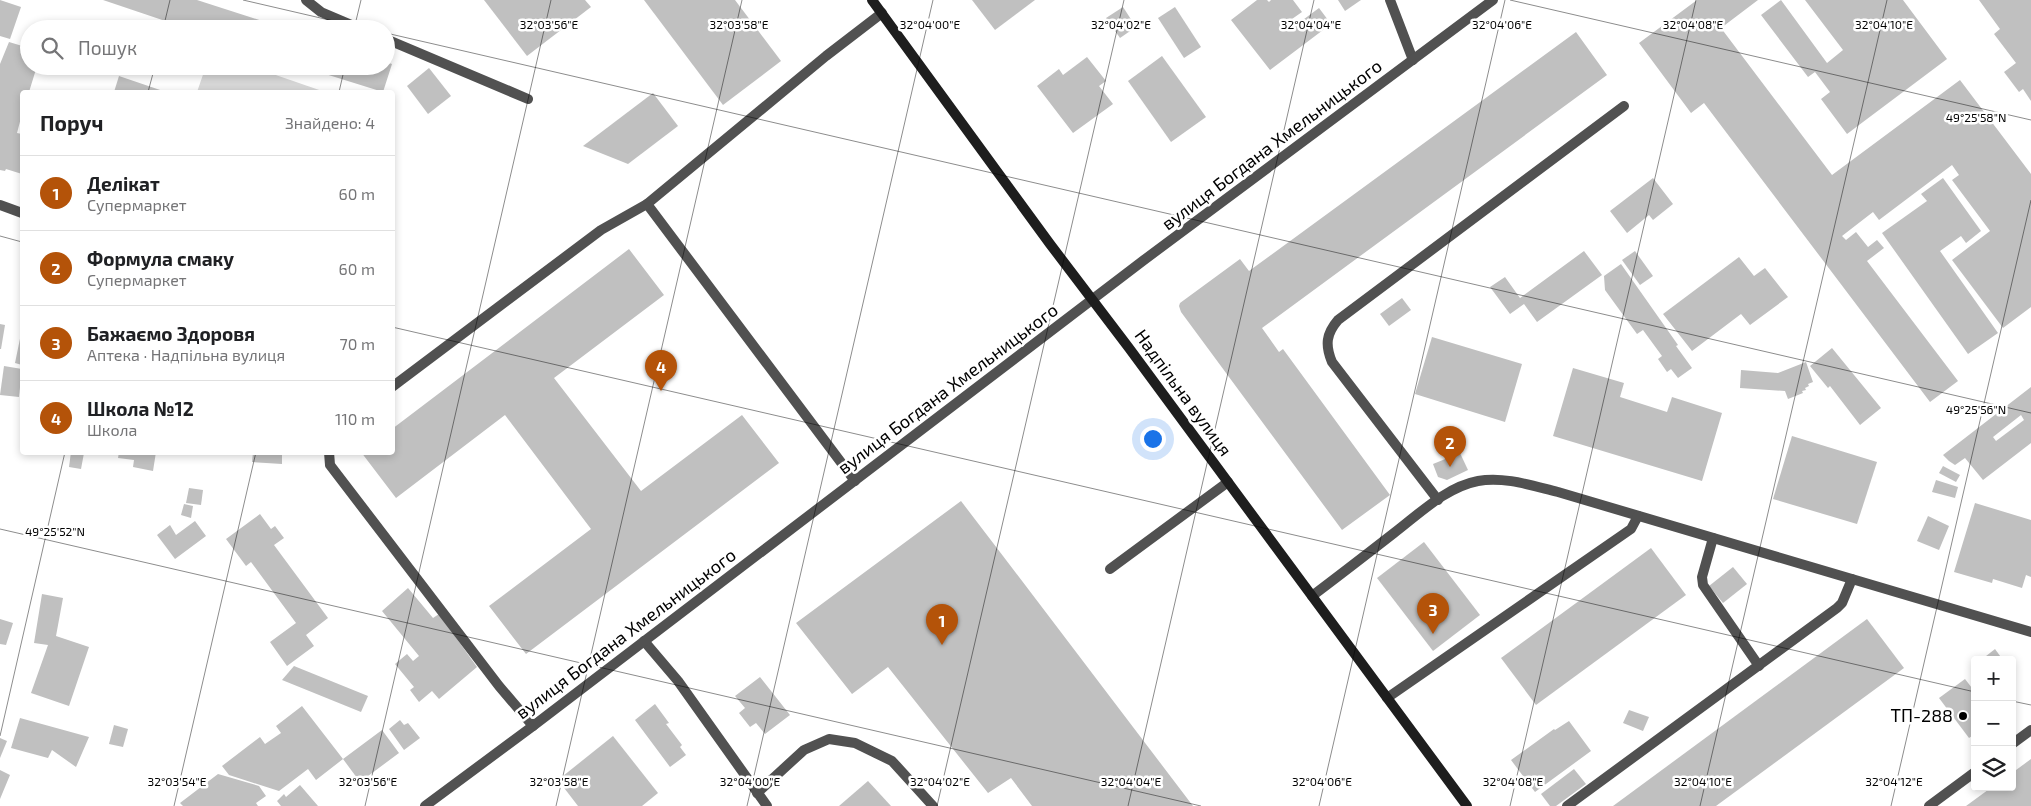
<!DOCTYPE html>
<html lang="uk">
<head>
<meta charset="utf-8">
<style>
	:root { --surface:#fff; --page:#f2f2f2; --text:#202124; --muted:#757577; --line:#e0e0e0; --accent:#b45309 }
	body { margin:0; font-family:"Exo 2",sans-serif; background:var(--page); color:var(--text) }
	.controls { position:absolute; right:15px; bottom:15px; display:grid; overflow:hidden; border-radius:5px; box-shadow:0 2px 8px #0003 }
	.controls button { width:45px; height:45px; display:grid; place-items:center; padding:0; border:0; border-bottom:1px solid var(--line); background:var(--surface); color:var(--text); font:25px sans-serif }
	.you { position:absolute; left:1152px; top:438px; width:18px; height:18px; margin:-12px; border:4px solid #fff; border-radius:50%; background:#1a73e8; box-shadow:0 0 0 8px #1a73e833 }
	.badge { display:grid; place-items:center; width:32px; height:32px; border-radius:50%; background:var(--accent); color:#fff; font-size:16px; font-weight:700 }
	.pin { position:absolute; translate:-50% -41px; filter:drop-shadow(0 1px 2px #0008) }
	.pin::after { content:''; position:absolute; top:26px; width:18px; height:15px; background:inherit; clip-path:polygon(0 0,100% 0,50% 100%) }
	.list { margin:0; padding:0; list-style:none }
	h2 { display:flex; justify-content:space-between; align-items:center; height:65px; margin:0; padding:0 20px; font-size:21px }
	h2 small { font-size:16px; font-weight:400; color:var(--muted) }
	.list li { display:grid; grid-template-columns:32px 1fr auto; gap:15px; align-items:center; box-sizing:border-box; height:75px; padding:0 20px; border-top:1px solid var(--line) }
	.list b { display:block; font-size:19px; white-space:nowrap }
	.list p { margin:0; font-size:16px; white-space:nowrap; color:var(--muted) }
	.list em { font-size:16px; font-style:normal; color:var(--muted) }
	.icon { flex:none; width:28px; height:28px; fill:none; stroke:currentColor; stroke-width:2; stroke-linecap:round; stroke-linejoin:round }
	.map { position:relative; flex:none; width:2031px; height:806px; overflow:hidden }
	.search { position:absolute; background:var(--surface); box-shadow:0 2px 8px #0003; left:20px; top:20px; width:375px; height:55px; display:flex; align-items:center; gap:12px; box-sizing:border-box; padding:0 18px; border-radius:28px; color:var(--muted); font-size:19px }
	.panel { position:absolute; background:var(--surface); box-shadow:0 2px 8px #0003; left:20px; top:90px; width:375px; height:365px; border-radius:5px }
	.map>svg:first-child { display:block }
	.green { fill:#d8d8d8 }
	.building { fill:#c0c0c0; fill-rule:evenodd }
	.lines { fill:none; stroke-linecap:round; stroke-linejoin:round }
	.lane { stroke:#515151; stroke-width:10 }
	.street { stroke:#515151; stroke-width:10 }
	.secondary { stroke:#1e1e1e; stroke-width:10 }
	.ticks { fill:none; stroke:#000; stroke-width:1; stroke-opacity:0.45 }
	.poi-dot { fill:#000; stroke:#fff; stroke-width:2 }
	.labels { text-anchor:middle; stroke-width:5; stroke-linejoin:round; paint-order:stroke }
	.street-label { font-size:18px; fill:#000; stroke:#fff }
	.poi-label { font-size:18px; fill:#000; stroke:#fff; text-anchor:end }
	.ticks-label { font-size:12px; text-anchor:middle; fill:#000; stroke:#fff; stroke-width:5; stroke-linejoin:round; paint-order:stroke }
</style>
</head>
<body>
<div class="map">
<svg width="2031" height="806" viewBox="0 0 2031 806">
	<rect width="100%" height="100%" fill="#fff"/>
	<!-- green -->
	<polygon class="green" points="206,66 250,66 325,92 197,92"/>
	<!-- building -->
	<g class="building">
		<polygon points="0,0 21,7 10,39 0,36"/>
		<polygon points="103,0 197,0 284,28 189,29"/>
		<polygon points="484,0 585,0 591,7 527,56"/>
		<polygon points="644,0 735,0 781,61 723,105"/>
		<polygon points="972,0 1035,0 995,30"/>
		<polygon points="1257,0 1267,0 1269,2 1271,0 1293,0 1302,12 1292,19 1296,25 1319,8 1331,24 1270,70 1231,20"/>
		<polygon points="1338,0 1361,0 1345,11"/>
		<polygon points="1697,0 1758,0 1721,28 1832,175 1960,80 2031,174 2031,307 2003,328 1952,260 1990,231 1952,180 1959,175 1952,165 1879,220 1873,212 1842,236 1846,240 1856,232 1868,247 1877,240 1884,248 1867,261 1958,381 1930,402 1704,103 1691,113 1639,43"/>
		<polygon points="1781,0 1827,63 1843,50 1805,0 1903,0 1947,59 1847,134 1821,99 1830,92 1815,72 1808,77 1761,15"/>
		<polygon points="1979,0 2031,0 2031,101 2023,89 2019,92 2004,72 2016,63 1994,34 2000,29"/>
		<polygon points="1123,7 1136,27 1120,38 1106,18"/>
		<polygon points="1175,7 1201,47 1184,58 1158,18"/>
		<polygon points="1576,32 1607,75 1262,328 1279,352 1283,349 1390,495 1342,530 1181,312 1179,306 1180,303 1240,259 1249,271"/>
		<polygon points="9,42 29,48 29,66 37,66 29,92 22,92 22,114 17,133 22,134 22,174 6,169 5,171 0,170 0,64"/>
		<polygon points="1162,56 1206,117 1171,142 1128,81"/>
		<polygon points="1087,57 1106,81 1099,86 1113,104 1073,133 1037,86 1059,69 1063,75"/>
		<polygon points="386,62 392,64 383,92 303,67 386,66"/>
		<polygon points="429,68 451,96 428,114 407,86"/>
		<polygon points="119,76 166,92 114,92"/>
		<polygon points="653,93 678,126 628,164 583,146"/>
		<polygon points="1653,178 1673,204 1653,220 1649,215 1627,233 1610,211"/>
		<polygon points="1943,178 1981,231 1966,243 1961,236 1940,251 1998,333 1968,354 1882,233 1927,201 1921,194"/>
		<polygon points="629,249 664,295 554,378 641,491 742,415 779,463 526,654 489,606 591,529 505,415 396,498 361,452 392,452 392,429"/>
		<polygon points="1584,251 1602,275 1537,322 1524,304 1510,314 1490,287 1505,277 1520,298"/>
		<polygon points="1635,251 1653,276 1640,285 1622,260"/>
		<polygon points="1739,257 1754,276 1765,268 1788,297 1750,325 1741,314 1692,351 1663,314"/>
		<polygon points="1621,264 1678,345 1676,346 1692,368 1678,378 1671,369 1667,372 1658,359 1662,356 1643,330 1637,334 1605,290 1604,276"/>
		<polygon points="1402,298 1411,310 1389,326 1380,314"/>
		<polygon points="0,324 5,325 1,349 0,349"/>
		<polygon points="22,329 22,365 15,363"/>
		<polygon points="1432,337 1522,364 1505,422 1415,394"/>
		<polygon points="1832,348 1881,408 1860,425 1830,386 1828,388 1810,366"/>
		<polygon points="1806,362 1813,382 1808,384 1809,386 1805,388 1806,390 1802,391 1803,393 1788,399 1785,391 1740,388 1741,370 1778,373"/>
		<polygon points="4,366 22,369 19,397 0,395"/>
		<polygon points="1573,368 1624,383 1620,397 1667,412 1672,397 1722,413 1702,481 1553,436"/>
		<path d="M2031,387V443L1983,480L1965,458L1955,465L1949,461L1943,455ZM2021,415L2024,420L1996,441L1993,437Z"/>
		<polygon points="1792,436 1877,462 1857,524 1773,499"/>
		<polygon points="71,452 84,453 81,469 69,467"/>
		<polygon points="119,452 156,452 153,471 133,467 134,460 118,458"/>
		<polygon points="253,452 282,452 282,464 252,462"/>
		<polygon points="1460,453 1468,470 1447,480 1438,477 1433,464"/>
		<polygon points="1943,466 1960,475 1956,482 1939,473"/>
		<polygon points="1936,480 1958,487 1955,498 1932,492"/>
		<polygon points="189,488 203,490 201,505 186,503"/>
		<polygon points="961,501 1003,556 1193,806 1032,806 1011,778 988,793 888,667 852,694 796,623"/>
		<polygon points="1975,503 2031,520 2031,577 2026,575 2022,588 1993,579 1992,583 1954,572"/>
		<polygon points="184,504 193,506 191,518 181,515"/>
		<polygon points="260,514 271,529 275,526 284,538 274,545 328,618 306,635 314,646 287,666 270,642 296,623 251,562 246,566 226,539"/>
		<polygon points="1928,516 1949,526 1939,550 1917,541"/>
		<polygon points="195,521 206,536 175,559 157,535 170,525 176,535"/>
		<polygon points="1424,542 1480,615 1433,651 1377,578"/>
		<polygon points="1651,548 1686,595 1536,705 1501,658"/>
		<polygon points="1733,567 1747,584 1723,603 1709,586"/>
		<polygon points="408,588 433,618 439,614 477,667 439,699 432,691 419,702 410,690 414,687 395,664 407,654 413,661 419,656 382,611"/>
		<polygon points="42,594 63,598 56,636 89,647 69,706 31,693 48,645 34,643"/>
		<polygon points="0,619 13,623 6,645 0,644"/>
		<polygon points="1867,619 1904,668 1716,806 1613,806"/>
		<polygon points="1995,649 2003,660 1981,660"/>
		<polygon points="294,666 368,696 361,712 282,680"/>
		<polygon points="760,677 790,715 765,734 756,723 750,727 739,713 745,708 735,696"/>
		<polygon points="1965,679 1975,692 1975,734 1969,738 1939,698"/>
		<polygon points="655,704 669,723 666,724 682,745 680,747 686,755 670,767 635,720"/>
		<polygon points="302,706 343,759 382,730 399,753 360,782 343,759 316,780 308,769 279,791 229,775 222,766 260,737 265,744 281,733 276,726"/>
		<polygon points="1629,710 1649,717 1643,731 1623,723"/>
		<polygon points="20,718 89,737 76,767 52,750 48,758 11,748"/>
		<polygon points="400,720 404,725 408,723 420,738 404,750 389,729"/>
		<polygon points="1569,721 1591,751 1535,792 1511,760 1554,729 1555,730"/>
		<polygon points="114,725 128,729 123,747 109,744"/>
		<polygon points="613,736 658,793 642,806 578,806 558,780"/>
		<polygon points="0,738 7,741 0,758"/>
		<polygon points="2031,759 2031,806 1966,806 1992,787 2012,787 2012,773"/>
		<polygon points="1574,769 1586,784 1556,806 1550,806 1541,794"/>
		<polygon points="0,770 10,775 0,799"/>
		<polygon points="218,774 259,786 266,796 256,803 258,806 183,806 180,803"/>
		<polygon points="868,781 891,806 839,806"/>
		<polygon points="300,785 318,806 281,806 277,801 284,794 286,797"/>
	</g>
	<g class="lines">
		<!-- lane -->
		<g class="lane">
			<polyline points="306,0 321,12 361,29"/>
			<polyline points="1390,0 1413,60"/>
			<polyline points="386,39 528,99"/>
			<polyline points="647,204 855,481"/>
			<polyline points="392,387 601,230 647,204 826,56 882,13"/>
			<polyline points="329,452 330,465 499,686 533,726"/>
			<path d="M1438,500L1332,362C1325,345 1326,334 1338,320L1624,106"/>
			<polyline points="1713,538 1702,577 1703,585 1759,666"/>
			<polyline points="1110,569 1228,482"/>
			<path d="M1312,596C1340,575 1367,554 1394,533C1419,514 1446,487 1478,481C1504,476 1533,486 1558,492L2031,632"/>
			<polyline points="644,641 678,681 767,806"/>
			<polyline points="1387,698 1631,529 1638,516"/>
			<polyline points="2012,744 2031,730"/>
			<polyline points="757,793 804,750 829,739 855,743 892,761 933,806"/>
			<polyline points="1567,806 1837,608 1842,603 1852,579"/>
			<polyline points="1929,806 1975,772"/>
		</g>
		<!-- street -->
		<g class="street">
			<polyline points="0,205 22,213"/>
			<polyline points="425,806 533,726 1144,260 1493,0"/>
		</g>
		<!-- secondary -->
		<polyline class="secondary" points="872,0 1050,244 1129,348 1467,806"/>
	</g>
	<!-- ticks -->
	<path class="ticks" d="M243,0L368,29M1510,0L2031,120M163,29L170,0M354,29L361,0M386,33L2031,413M148,92L155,66M339,92L345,66M0,236L22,242M392,327L1975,692M0,529L1201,806M2012,701L2031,705M0,736L65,452M174,806L256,452M365,806L551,0M556,806L742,0M747,806L933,0M937,806L1124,0M1128,806L1314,0M1319,806L1505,0M1510,806L1696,0M1700,806L1887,0M1891,806L2031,200"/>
	<!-- markers -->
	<circle class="poi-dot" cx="1963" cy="716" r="5"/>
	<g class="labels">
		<!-- street labels -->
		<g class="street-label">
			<text transform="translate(1272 145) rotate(-37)" y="6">вулиця Богдана Хмельницького</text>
			<text transform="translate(948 389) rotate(-37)" y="6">вулиця Богдана Хмельницького</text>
			<text transform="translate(1183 393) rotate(54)" y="6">Надпільна вулиця</text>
			<text transform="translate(626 634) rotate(-37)" y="6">вулиця Богдана Хмельницького</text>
		</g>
		<!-- poi labels -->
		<g class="poi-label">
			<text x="1953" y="722">ТП-288</text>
		</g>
	</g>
	<g class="ticks-label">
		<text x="739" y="29">32°03'58"E</text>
		<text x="930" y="29">32°04'00"E</text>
		<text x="1311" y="29">32°04'04"E</text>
		<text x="1502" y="29">32°04'06"E</text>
		<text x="1693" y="29">32°04'08"E</text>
		<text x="1884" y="29">32°04'10"E</text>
		<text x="549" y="29">32°03'56"E</text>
		<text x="1121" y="29">32°04'02"E</text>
		<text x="1976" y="122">49°25'58"N</text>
		<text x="1976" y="414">49°25'56"N</text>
		<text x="55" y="536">49°25'52"N</text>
		<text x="177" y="786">32°03'54"E</text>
		<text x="368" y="786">32°03'56"E</text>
		<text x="559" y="786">32°03'58"E</text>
		<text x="750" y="786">32°04'00"E</text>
		<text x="940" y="786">32°04'02"E</text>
		<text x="1131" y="786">32°04'04"E</text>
		<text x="1322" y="786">32°04'06"E</text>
		<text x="1513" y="786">32°04'08"E</text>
		<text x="1703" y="786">32°04'10"E</text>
		<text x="1894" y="786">32°04'12"E</text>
	</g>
</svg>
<div class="controls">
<button>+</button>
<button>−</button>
<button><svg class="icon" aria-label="layers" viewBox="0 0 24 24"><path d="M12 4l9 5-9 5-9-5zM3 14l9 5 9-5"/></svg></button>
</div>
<div class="you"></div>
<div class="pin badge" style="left:942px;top:645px">1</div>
<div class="pin badge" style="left:1450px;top:467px">2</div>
<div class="pin badge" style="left:1433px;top:634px">3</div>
<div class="pin badge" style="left:661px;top:391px">4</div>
<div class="search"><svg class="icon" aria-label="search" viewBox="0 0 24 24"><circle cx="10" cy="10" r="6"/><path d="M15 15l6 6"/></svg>Пошук</div>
<section class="panel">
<h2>Поруч<small>Знайдено: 4</small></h2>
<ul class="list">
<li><span class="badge">1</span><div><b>Делікат</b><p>Супермаркет</p></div><em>60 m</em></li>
<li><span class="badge">2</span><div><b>Формула смаку</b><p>Супермаркет</p></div><em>60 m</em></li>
<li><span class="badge">3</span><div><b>Бажаємо Здоровя</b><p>Аптека · Надпільна вулиця</p></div><em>70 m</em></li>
<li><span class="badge">4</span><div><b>Школа №12</b><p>Школа</p></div><em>110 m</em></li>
</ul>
</section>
</div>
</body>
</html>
